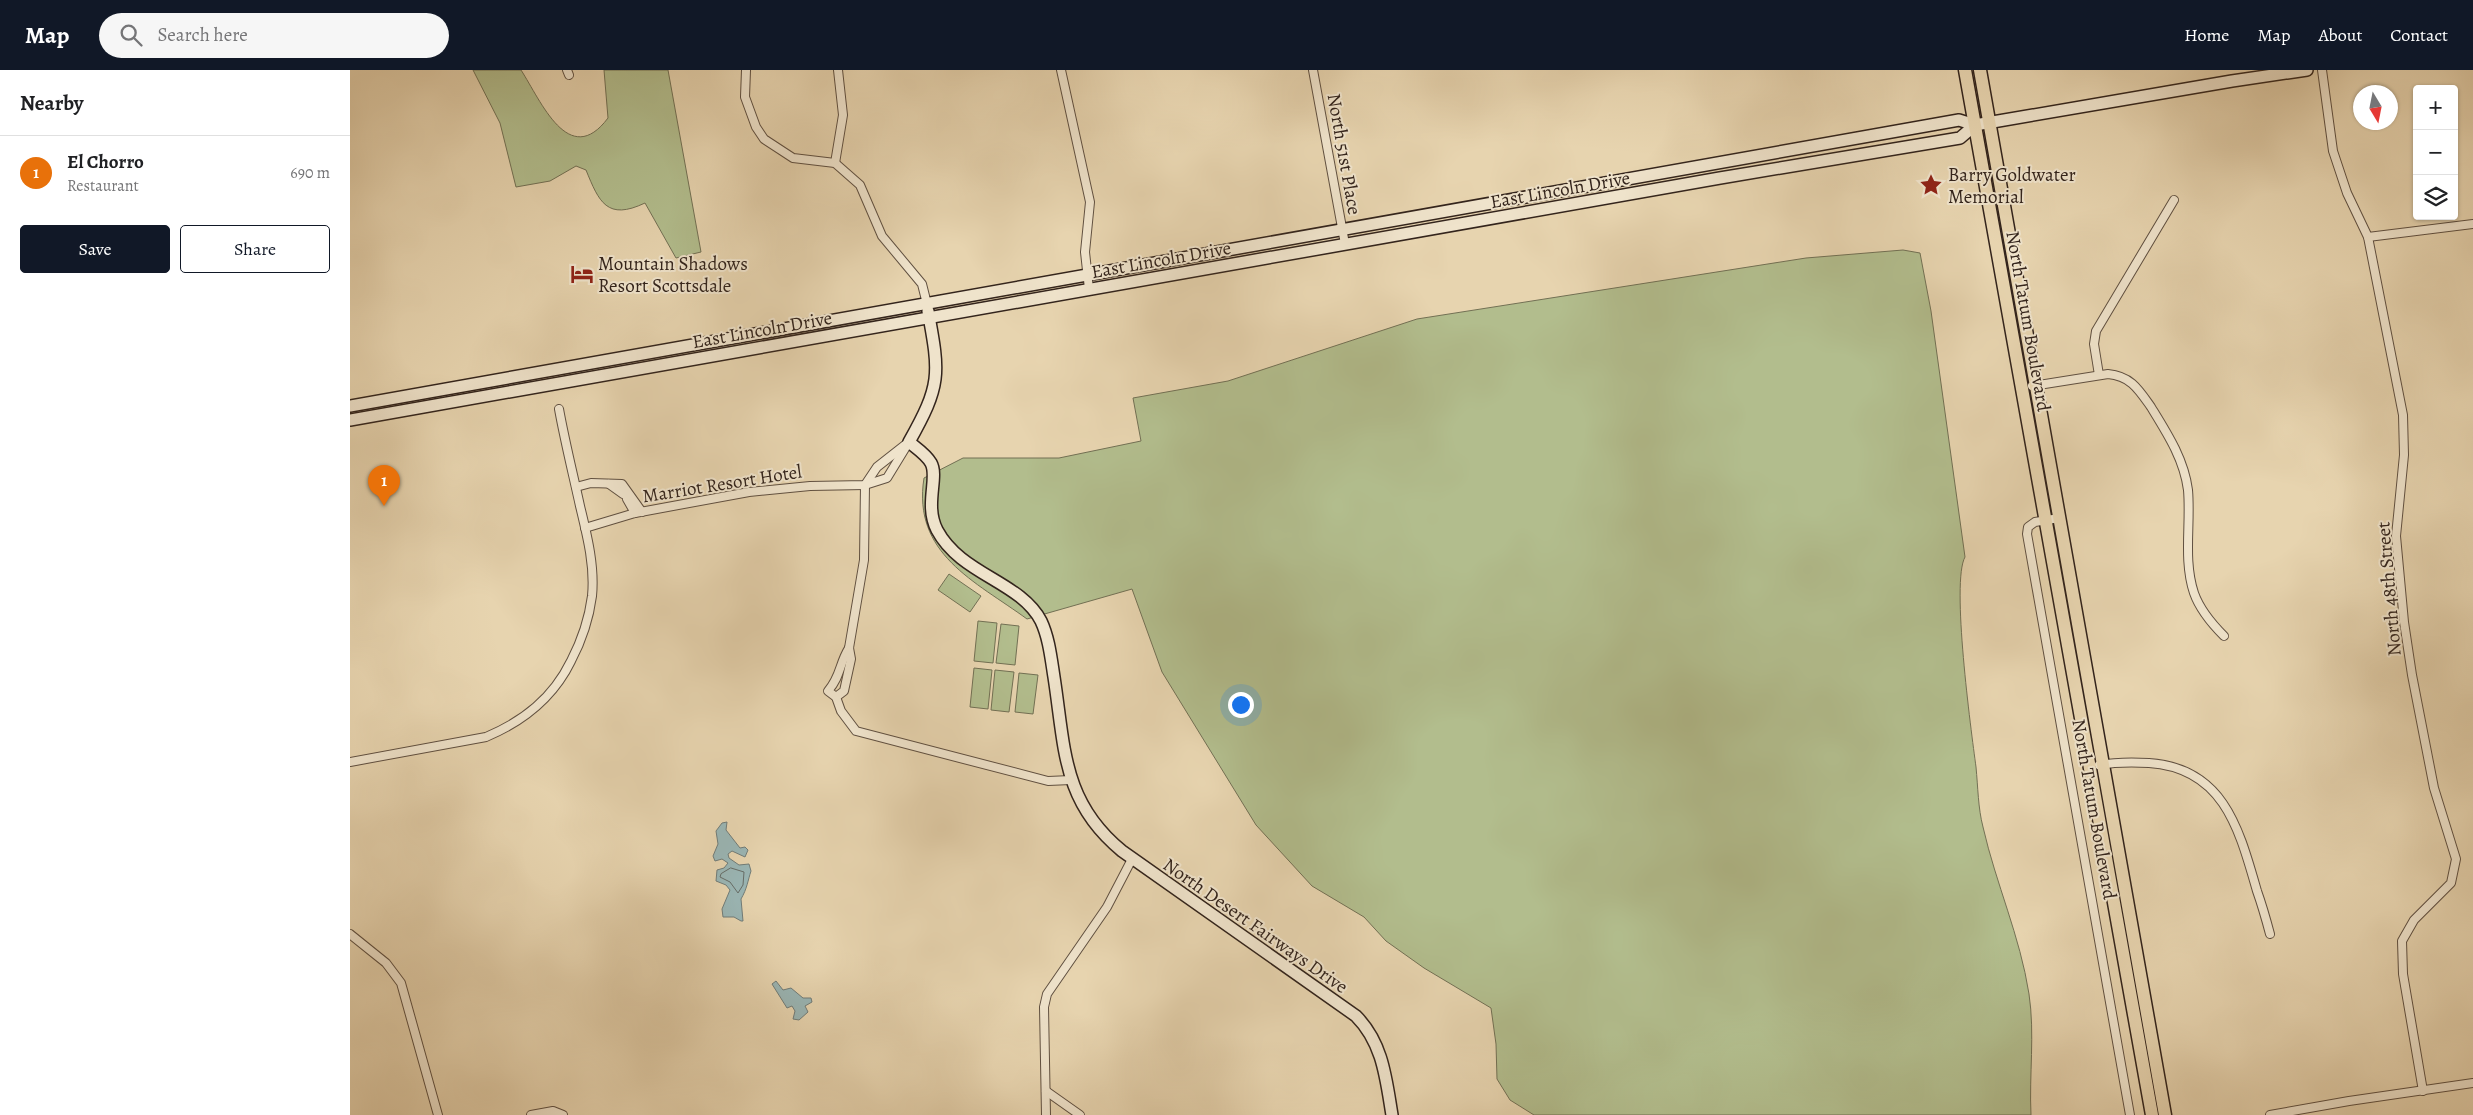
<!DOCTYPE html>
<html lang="en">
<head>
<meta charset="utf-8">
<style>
	:root { --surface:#fff; --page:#f6f6f6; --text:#202124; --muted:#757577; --line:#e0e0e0; --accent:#111827 }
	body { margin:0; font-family:Alegreya,serif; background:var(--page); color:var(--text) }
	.controls { position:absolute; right:15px; top:15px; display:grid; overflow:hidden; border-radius:5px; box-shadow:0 1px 4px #0004 }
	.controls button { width:45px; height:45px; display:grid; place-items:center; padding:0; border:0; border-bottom:1px solid var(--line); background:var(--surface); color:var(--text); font:25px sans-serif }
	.compass { position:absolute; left:2003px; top:15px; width:45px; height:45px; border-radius:50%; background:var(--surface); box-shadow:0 1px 4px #0004; rotate:170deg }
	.you { position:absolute; left:890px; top:634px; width:18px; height:18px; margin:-12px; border:4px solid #fff; border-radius:50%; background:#1a73e8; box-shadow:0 0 0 8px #1a73e833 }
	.badge { display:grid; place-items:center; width:32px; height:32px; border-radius:50%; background:var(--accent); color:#fff; font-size:16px; font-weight:700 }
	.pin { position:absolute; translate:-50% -41px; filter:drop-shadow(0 1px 2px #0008) }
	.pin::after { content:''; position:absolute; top:26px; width:18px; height:15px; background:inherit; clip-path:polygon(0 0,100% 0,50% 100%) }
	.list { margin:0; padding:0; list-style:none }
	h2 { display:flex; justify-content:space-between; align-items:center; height:65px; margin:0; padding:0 20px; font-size:21px }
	h2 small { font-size:16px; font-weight:400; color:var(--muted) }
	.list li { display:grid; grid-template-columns:32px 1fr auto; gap:15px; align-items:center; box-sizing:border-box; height:75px; padding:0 20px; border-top:1px solid var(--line) }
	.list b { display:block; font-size:19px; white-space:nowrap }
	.list p { margin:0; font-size:16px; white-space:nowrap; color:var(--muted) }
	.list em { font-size:16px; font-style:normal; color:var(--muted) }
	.actions { display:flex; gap:10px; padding:15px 20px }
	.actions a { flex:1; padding:11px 0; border:1px solid var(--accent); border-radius:5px; text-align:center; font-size:18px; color:var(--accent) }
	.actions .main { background:var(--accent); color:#fff }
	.icon { flex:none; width:28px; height:28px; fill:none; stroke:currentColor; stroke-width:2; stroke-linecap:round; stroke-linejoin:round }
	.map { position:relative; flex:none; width:2123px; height:1045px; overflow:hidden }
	header { display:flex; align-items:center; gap:30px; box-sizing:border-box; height:70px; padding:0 25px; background:var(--accent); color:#fff }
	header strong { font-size:24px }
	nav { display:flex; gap:28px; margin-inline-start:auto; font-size:18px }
	.search { width:350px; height:45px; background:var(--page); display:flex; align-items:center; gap:12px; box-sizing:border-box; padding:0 18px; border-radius:28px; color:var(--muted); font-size:19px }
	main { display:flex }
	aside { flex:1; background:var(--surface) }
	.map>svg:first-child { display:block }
	.green { fill:#b2bd8d; stroke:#727054 }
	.water { fill:#9ab6b5; stroke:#717c78 }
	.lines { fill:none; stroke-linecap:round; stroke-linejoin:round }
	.shore { stroke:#666d68; stroke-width:1 }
	.street-casing { stroke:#605041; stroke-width:10 }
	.secondary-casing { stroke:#33241c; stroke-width:14 }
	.primary-casing { stroke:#33241c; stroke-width:15 }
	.street { stroke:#efe3cb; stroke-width:8 }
	.secondary { stroke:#efe3cb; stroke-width:11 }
	.primary { stroke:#e7d4af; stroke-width:12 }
	.labels { text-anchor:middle; stroke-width:4; stroke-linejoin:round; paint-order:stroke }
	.street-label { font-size:19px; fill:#33241c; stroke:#efe3cb }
	.poi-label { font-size:19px; fill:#33241c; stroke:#efe3cb; text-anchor:start }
</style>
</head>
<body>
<header>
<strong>Map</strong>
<div class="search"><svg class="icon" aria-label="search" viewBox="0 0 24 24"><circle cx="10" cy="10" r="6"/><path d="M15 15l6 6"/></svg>Search here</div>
<nav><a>Home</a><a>Map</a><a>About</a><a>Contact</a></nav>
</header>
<main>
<aside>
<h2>Nearby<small></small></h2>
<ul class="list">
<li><span class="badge" style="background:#e8710a">1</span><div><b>El Chorro</b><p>Restaurant</p></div><em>690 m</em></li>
</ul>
<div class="actions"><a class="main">Save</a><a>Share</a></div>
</aside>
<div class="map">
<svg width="2123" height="1045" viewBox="0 0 2123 1045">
	<rect width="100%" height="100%" fill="#e7d4af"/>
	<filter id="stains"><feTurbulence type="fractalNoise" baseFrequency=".004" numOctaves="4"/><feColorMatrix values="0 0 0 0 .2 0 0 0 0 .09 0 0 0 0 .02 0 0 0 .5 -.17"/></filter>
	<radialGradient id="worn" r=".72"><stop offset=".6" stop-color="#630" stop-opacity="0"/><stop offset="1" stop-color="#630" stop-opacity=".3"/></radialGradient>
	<!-- green -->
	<g class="green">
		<path d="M123,0H171C191,31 219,100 258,48L254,0H318L351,182L326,188L295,133C257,151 249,132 236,100L226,96L200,111L166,117L150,53Z"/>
		<path d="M1553,180L1570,183L1581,241L1615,487C1601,512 1621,660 1626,697C1628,717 1628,738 1633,757C1646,814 1670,866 1679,924C1685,964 1679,1005 1681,1045H1184L1160,1030L1147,1009L1146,974L1141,938L1074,898L1036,871L1014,847L962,816L906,755L812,602L782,519L677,549C625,511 562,484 574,408L613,388H709L791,371L783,328L878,311L1067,249L1456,188Z"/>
		<polygon points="599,504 631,526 620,542 588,520"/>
		<polygon points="628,551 647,553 643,593 624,591"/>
		<polygon points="651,554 669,556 665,595 646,593"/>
		<polygon points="624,598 642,600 638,639 620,637"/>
		<polygon points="645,600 664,602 659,642 641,640"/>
		<polygon points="669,603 688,605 683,644 665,642"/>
	</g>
	<!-- water -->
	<g class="water">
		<path d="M377,752L376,760L390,778L395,777L398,780L395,787L382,781L378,784L379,788L389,795L399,794L401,801C398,810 397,819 391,829L393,851H391L384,847H373L372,839L380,820L376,815L366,811L367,800L374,798L378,793L372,789L365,791L363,786L368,774L366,761L372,753Z"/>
		<polygon points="426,911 433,920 441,918 453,928 461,928 462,932 455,936 458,942 449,950 443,949 445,941 442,936 437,938 422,914"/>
	</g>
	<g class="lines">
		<!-- shore -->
		<polygon class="shore" points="381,798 394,802 393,815 388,823 380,812 370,807 371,804"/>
		<defs>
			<g id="street">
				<polyline points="217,0 219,5"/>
				<polyline points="396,0 395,27 406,57 414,69 443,88 485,93 510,115 532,166 572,214 577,234"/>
				<polyline points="711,0 740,132 735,182 739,219"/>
				<polyline points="963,0 995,174"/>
				<polyline points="1972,0 1983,81 1997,123 2018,167 2053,345 2054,385 2046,466 2054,552 2062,605 2084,718 2106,789 2101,813 2064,850 2052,871 2053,904 2073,1021"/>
				<polyline points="485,93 493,45 488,0"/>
				<polyline points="2018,167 2123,154"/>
				<polyline points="1749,305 1744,274 1746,261 1824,130"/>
				<path d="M1682,316L1758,304C1781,306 1789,320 1801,337C1817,363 1834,389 1838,420C1841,454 1833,490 1844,523C1850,540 1862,554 1874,566"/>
				<polyline points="259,414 273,424"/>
				<polyline points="226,417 241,413 272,414 292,442"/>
				<polyline points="277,429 285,443"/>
				<polyline points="1709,448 1685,452 1678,457 1677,464 1780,1045"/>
				<polyline points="235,458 285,443 399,422 460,416 515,415 537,408 559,372"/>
				<path d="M499,578C489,594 491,606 478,621L486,627L491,641L506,661L698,711L721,710"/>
				<polyline points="486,627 494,621 501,589 499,578 514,490 515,415 527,397 555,375"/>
				<path d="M0,692L136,667C174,651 203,628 221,591C232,570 239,549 242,526C245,496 237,465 230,436C223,404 215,372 209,339"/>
				<path d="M1749,695C1766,692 1782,692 1799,693C1874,698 1889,759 1907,821C1912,835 1916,849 1920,864"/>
				<polyline points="0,864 36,893 51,913 88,1045"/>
				<polyline points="696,1021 730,1045"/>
				<polyline points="181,1045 203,1041 213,1045"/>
				<polyline points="696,1045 694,937 697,924 757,837 782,789"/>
				<polyline points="1920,1045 1999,1031 2123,1013"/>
			</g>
			<g id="secondary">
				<path d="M578,241C590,305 591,315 559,372C566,378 576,384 581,393C589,407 574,435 587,460C611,505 670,511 691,551C699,568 701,588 704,607C715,678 712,732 772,781L1006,946C1033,973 1036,1009 1042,1045"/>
				<polyline points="0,336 1609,50 1625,55 1882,11 1957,0"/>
				<polyline points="0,350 1370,108 1610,68 1625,55"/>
			</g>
			<g id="primary">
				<polyline points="1615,0 1802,1045"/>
				<polyline points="1630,0 1815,1045"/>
			</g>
		</defs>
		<!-- street casing -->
		<use href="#street" class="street-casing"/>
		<!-- secondary casing -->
		<use href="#secondary" class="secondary-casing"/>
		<!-- primary casing -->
		<use href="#primary" class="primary-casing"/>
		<!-- street -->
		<use href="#street" class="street"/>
		<!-- secondary -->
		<use href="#secondary" class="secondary"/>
		<!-- primary -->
		<use href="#primary" class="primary"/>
	</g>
	<!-- icons -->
	<defs>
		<symbol id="sight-bare" viewBox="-9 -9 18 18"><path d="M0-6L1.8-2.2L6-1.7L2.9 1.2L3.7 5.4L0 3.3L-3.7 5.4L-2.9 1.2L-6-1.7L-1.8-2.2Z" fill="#8f2418" stroke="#efe3cb" stroke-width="2.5" paint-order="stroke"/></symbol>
		<symbol id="hotel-bare" viewBox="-9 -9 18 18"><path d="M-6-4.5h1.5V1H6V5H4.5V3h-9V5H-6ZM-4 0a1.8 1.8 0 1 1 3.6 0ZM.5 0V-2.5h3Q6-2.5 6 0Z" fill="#8f2418" stroke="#efe3cb" stroke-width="2.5" paint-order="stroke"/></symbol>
	</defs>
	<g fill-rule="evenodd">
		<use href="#sight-bare" x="1565" y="99" width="32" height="32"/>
		<use href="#hotel-bare" x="216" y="188" width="32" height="32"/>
	</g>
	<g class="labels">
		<!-- street labels -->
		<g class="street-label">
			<text transform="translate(995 84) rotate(80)" y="7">North 51st Place</text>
			<text transform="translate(1210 119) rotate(-10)" y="7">East Lincoln Drive</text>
			<text transform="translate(811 189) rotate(-10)" y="7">East Lincoln Drive</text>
			<text transform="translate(1679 251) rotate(80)" y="7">North Tatum Boulevard</text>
			<text transform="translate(412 259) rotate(-10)" y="7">East Lincoln Drive</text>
			<text transform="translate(372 413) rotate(-9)" y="7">Marriot Resort Hotel</text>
			<text transform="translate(2038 519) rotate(-95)" y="7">North 48th Street</text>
			<text transform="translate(1745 739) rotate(80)" y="7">North Tatum Boulevard</text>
			<text transform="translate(906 855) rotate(35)" y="7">North Desert Fairways Drive</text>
		</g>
		<!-- poi labels -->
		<g class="poi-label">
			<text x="1598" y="111">Barry Goldwater<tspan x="1598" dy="22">Memorial</tspan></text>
			<text x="248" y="200">Mountain Shadows<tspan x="248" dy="22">Resort Scottsdale</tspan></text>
		</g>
	</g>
	<rect width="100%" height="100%" filter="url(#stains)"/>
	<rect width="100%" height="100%" fill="url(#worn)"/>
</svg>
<div class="controls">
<button>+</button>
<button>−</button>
<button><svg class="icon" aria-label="layers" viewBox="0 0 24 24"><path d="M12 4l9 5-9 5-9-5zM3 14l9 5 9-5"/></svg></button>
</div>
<svg class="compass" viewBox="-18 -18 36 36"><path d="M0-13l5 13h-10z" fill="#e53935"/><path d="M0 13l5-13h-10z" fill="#757577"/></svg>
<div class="you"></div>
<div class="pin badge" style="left:34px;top:436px;background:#e8710a">1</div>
</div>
</main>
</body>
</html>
